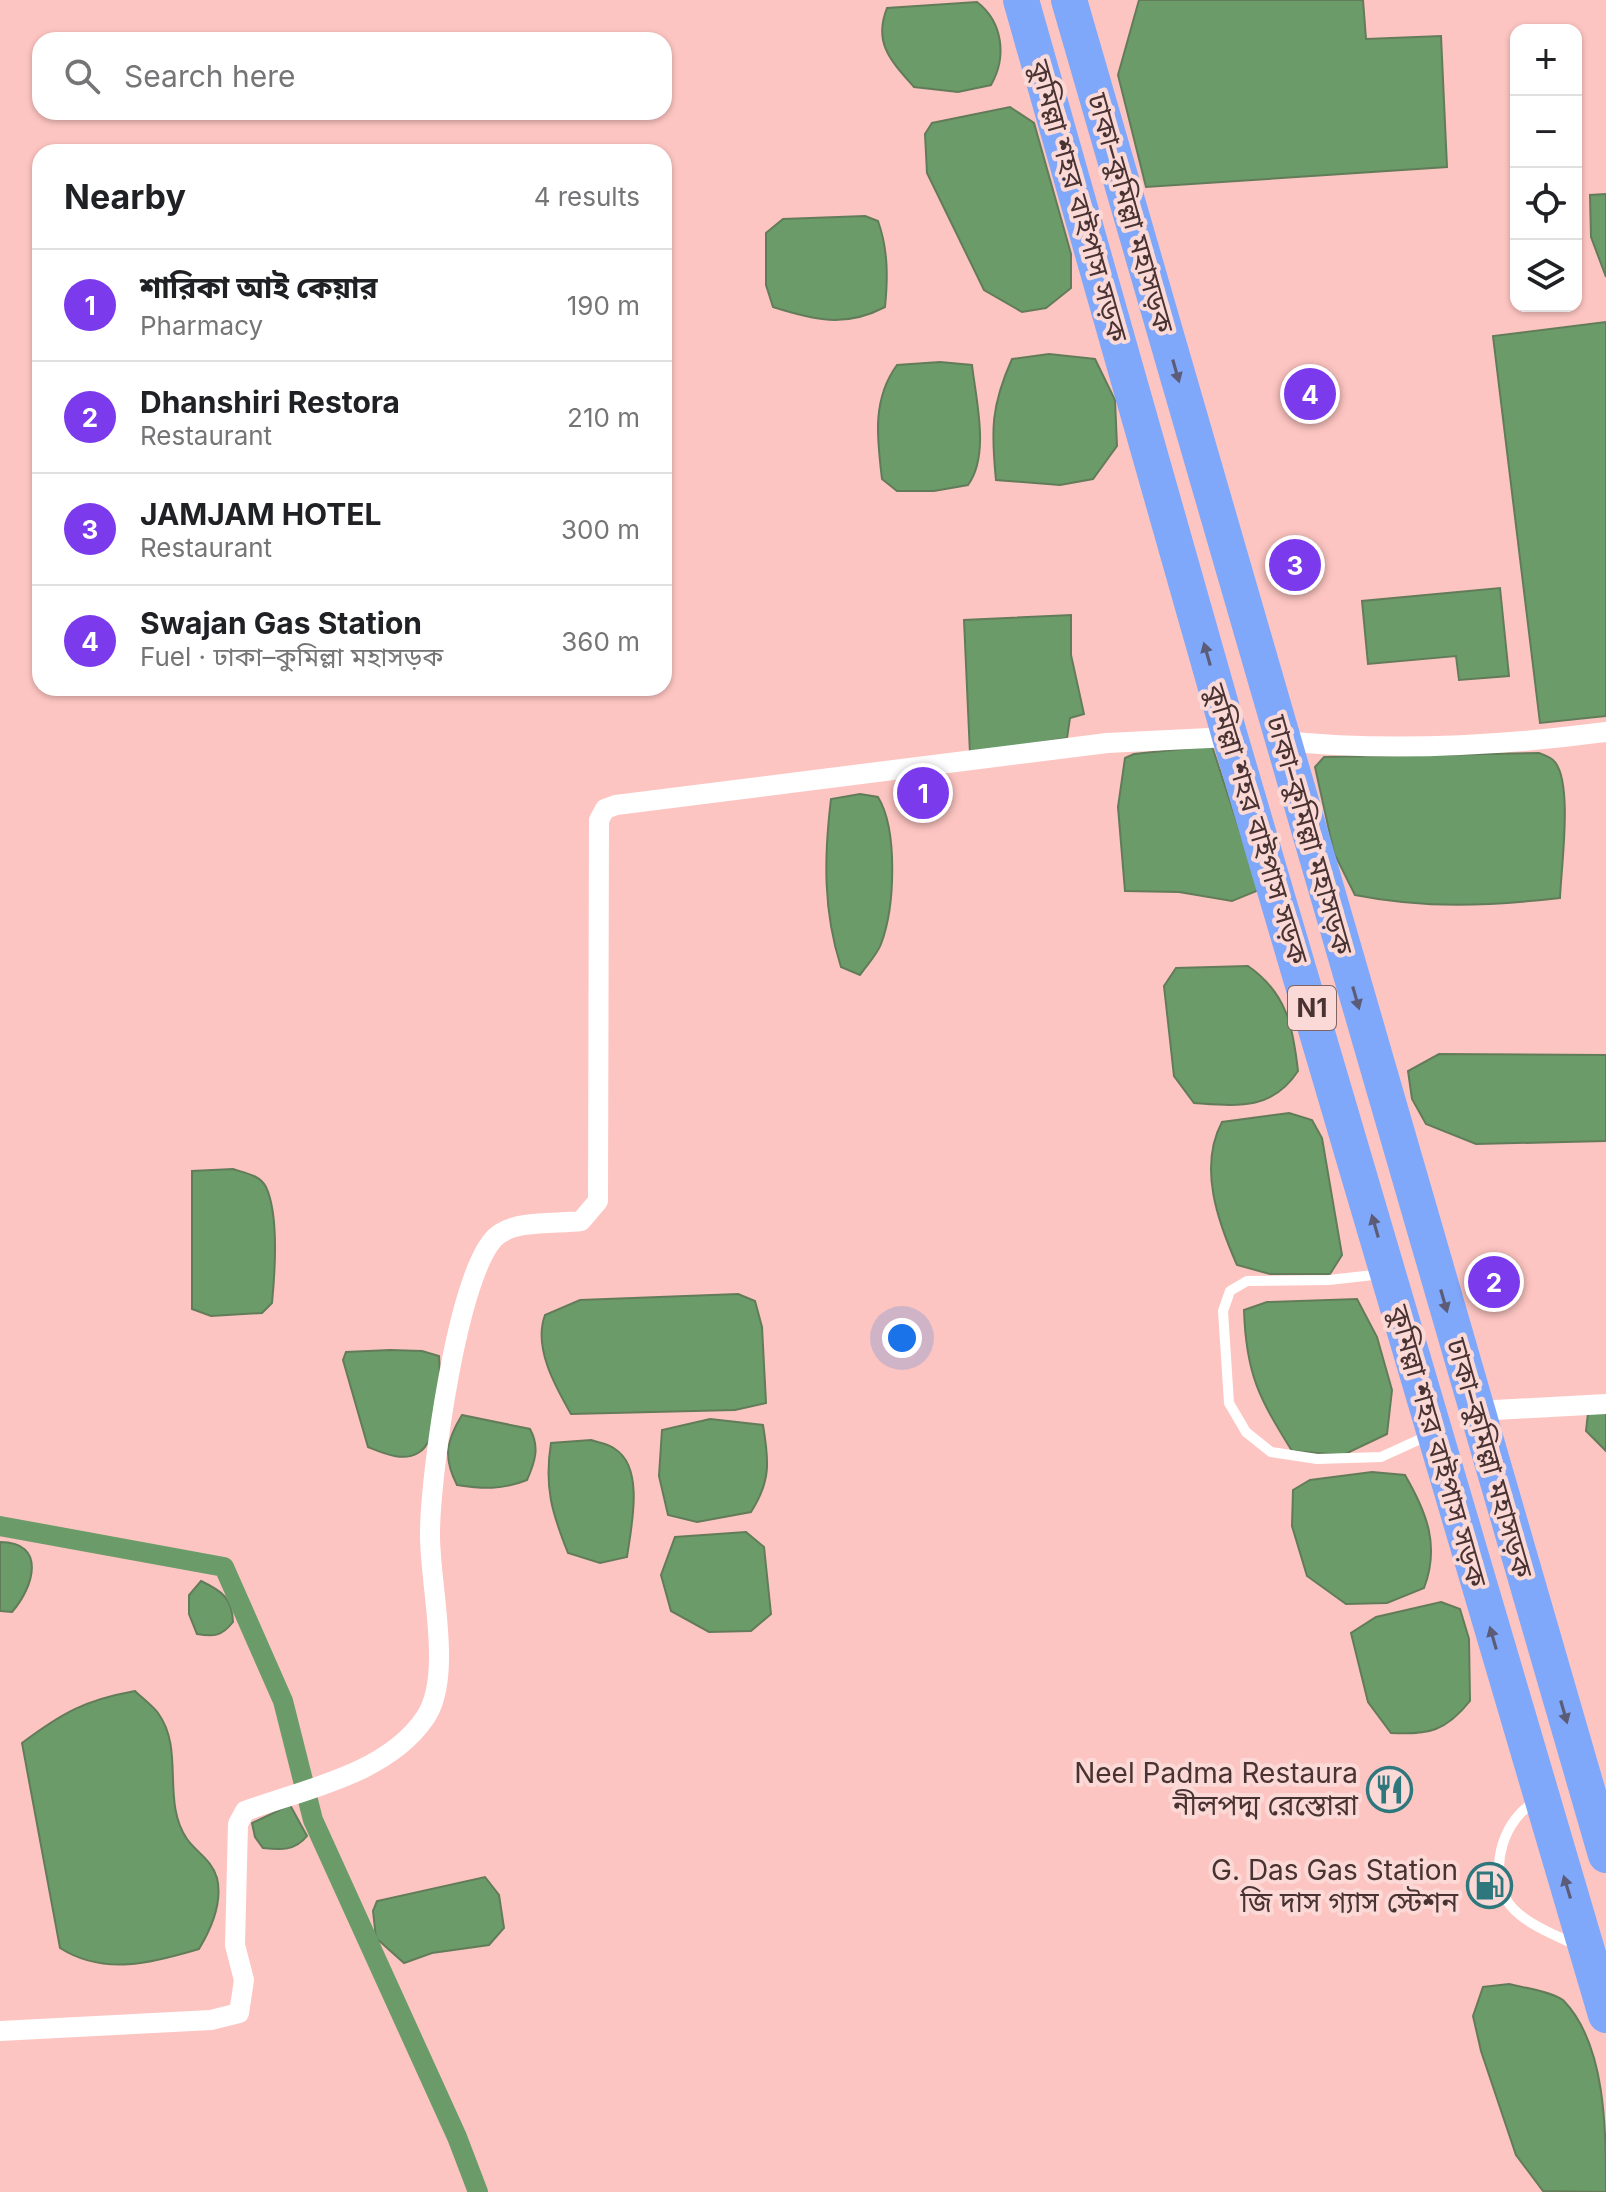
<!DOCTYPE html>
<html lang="en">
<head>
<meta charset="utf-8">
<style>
	:root { --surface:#fff; --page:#f2f2f2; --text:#202124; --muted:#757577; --line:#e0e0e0; --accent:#7c3aed }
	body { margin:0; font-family:Inter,"Noto Sans Bengali",sans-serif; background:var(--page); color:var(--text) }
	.controls { position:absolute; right:24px; top:24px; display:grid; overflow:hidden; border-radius:16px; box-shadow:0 2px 6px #0004 }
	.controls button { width:72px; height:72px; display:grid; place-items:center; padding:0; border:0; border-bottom:2px solid var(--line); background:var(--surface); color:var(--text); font:40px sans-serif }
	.you { position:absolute; left:902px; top:1338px; width:28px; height:28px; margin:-20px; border:6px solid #fff; border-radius:50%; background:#1a73e8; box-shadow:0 0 0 12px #1a73e833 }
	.badge { display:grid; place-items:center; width:52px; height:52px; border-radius:50%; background:var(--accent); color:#fff; font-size:26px; font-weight:700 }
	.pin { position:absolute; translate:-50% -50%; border:4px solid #fff; box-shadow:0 2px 8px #0006 }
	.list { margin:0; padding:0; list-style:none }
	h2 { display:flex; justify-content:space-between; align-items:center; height:104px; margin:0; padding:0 32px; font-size:34px }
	h2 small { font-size:26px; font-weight:400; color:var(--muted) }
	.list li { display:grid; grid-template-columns:52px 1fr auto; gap:24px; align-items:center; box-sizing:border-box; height:112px; padding:0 32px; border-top:2px solid var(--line) }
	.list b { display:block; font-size:30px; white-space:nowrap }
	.list p { margin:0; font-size:26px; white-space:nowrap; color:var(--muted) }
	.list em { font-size:26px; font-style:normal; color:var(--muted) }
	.icon { flex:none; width:44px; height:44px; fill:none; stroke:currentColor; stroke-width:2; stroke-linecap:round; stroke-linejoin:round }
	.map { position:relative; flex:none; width:1606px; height:2192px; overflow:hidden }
	.search { position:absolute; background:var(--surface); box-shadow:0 2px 6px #0004; left:32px; top:32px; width:640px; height:88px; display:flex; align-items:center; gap:20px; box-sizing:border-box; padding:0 28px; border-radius:24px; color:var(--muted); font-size:30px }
	.panel { position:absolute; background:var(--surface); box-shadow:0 2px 6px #0004; left:32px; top:144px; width:640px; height:552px; border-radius:24px }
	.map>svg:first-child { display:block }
	.water { fill:#6c9b6a; stroke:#627c59; stroke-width:2 }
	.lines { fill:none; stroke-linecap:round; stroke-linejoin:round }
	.canal { stroke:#6c9b6a; stroke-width:20 }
	.lane { stroke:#fff; stroke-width:10 }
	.street { stroke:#fff; stroke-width:20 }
	.highway { stroke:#80a8fa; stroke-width:36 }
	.oneway { fill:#5c5c78 }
	.labels { text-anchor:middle; stroke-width:8; stroke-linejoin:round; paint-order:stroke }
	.shield { fill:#fbd9d6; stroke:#7e6563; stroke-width:2 }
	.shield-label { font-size:26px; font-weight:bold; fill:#493332 }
	.street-label { font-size:28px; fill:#493332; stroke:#fbd9d6 }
	.poi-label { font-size:28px; fill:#493332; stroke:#fbd9d6; text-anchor:end }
</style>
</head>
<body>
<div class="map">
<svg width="1606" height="2192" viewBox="0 0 1606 2192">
	<rect width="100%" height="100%" fill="#fdc5c1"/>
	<!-- water -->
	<g class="water">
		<polygon points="1139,0 1363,0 1366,39 1441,36 1447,167 1146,187 1118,75"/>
		<path d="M977,2C1003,22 1007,57 991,85L958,92L914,87C891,61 873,43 887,8Z"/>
		<polygon points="1010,107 1034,123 1071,254 1071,288 1046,308 1022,312 984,290 927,173 925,134 932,123"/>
		<polygon points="1606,194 1606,277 1591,237 1590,195"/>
		<path d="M865,216L878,221C888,249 888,277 885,307C845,328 814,320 773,307L766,285V233L783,219Z"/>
		<polygon points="1606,322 1606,716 1540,723 1493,336"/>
		<path d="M1049,354L1095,359L1115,400L1117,446L1093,479L1060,485L996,480C991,430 991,406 1012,359Z"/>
		<path d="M940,362L972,365C976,400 990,455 968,485L934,491H897L882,479C877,438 872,399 897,365Z"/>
		<polygon points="1500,588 1509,676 1459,680 1456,656 1368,664 1362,601"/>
		<polygon points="1071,615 1071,655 1084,714 1070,718 1067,738 970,754 964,620"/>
		<polygon points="1212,746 1259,890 1232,901 1179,892 1125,891 1118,807 1125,758 1134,754"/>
		<path d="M1539,753C1544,755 1551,757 1555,762C1573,785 1561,868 1560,898C1490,906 1425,909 1355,895L1334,853L1315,767L1324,757Z"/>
		<path d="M860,794L878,797C898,830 895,907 881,944C877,955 866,966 860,975L841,967C823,911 824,857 831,799Z"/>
		<path d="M1248,966C1287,993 1293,1027 1298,1071C1272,1111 1237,1106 1194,1103L1174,1076L1164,986L1176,968Z"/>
		<polygon points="1439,1054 1606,1055 1606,1141 1476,1144 1426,1124 1412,1099 1408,1071"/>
		<path d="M1289,1113L1312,1120L1322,1138L1342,1255L1330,1274H1270L1237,1265C1218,1222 1198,1167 1222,1122Z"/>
		<path d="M233,1169C245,1173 260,1175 266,1187C279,1215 275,1272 272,1303L262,1313L211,1316L192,1309V1171Z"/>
		<path d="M738,1294L755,1301L762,1327L766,1403L735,1410L571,1414C555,1386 533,1347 545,1315L580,1300Z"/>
		<path d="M1357,1299L1377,1337L1392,1390L1387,1434L1343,1455L1292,1451C1259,1398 1246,1374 1244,1310L1267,1302Z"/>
		<path d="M390,1350L422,1351L439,1356C441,1379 441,1440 418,1453C403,1462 383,1453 368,1447L343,1360L346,1352Z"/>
		<polygon points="1606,1411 1606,1451 1586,1431 1588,1413"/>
		<path d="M462,1415L530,1429C540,1447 535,1462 527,1480C502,1490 483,1489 457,1485C443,1458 446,1441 462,1415Z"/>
		<path d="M710,1419L763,1425C769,1461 771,1481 751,1512L697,1522L668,1515L659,1476L662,1430Z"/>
		<path d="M591,1440C599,1443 609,1444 615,1449C645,1468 631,1528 627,1557L600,1563L568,1553C552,1513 544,1487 551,1443Z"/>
		<path d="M1372,1472L1405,1475C1427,1513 1440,1546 1424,1588L1387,1603L1346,1604L1307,1576L1292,1526L1293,1490L1310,1480Z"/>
		<polygon points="746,1532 764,1547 771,1614 751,1631 709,1632 671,1611 661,1575 675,1537"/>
		<path d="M0,1542C47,1542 34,1587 12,1612L0,1611Z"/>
		<path d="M201,1581C222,1591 232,1598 233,1622C222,1636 214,1637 197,1634L189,1614V1595Z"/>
		<path d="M1441,1602L1460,1609L1469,1639L1470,1701C1446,1731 1429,1735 1391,1733L1368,1702L1351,1633L1376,1617Z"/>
		<path d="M135,1691C142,1698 152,1705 158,1713C185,1750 161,1801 187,1839C196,1852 212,1860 217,1878C223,1903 211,1929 199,1949C152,1963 104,1976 60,1948L22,1743C62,1713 85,1700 135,1691Z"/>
		<path d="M290,1805L307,1836C295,1851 281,1850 263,1848L255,1837L252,1823Z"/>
		<polygon points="485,1877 499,1895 504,1928 489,1945 432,1953 404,1963 376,1938 373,1911 377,1901"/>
		<path d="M1509,1984C1525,1988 1549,1991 1563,2000C1606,2044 1606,2129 1606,2192L1543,2191L1516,2155L1481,2051L1473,2016L1483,1987Z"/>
	</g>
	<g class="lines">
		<!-- canal -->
		<polyline class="canal" points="0,1526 224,1567 283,1701 313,1820 457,2137 478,2192"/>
		<!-- lane -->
		<g class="lane">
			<polyline points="1382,1274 1329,1280 1247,1281 1230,1291 1223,1311 1229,1403 1246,1432 1271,1452 1317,1459 1381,1457 1427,1436"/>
			<path d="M1537,1801C1504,1817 1489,1867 1506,1899C1518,1921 1553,1934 1574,1944"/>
		</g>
		<!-- street -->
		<g class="street">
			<path d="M1283,741C1390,752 1499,746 1606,732"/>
			<polyline points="1476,1411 1606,1404"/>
			<path d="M0,2031L211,2020L239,2013L244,1980L235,1945L238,1824L245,1811C305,1789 387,1774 425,1718C454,1676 429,1583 430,1533C430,1478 458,1265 498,1235C517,1220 557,1224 581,1221L598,1201L599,820L605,809L616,805L1107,743L1230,737"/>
		</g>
		<!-- highway -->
		<g class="highway">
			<polyline points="1021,0 1230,737 1606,2015"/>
			<polyline points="1069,0 1606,1855"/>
		</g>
	</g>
	<!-- one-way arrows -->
	<defs><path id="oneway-solid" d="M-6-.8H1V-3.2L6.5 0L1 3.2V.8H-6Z" transform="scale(2)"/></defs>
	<g class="oneway">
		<use href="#oneway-solid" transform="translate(1176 371) rotate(74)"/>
		<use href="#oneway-solid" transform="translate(1207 654) rotate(-106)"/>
		<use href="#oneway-solid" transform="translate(1356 998) rotate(74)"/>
		<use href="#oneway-solid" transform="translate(1375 1226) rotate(-106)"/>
		<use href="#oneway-solid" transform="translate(1444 1301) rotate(74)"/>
		<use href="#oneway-solid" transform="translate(1493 1638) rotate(-106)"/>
		<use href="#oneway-solid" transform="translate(1564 1712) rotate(74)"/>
		<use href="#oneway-solid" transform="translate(1567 1887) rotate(-107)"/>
	</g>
	<!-- icons -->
	<defs>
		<symbol id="restaurant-ring" viewBox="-11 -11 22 22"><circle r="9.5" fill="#fbd9d6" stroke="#2e777d" stroke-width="1.5"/><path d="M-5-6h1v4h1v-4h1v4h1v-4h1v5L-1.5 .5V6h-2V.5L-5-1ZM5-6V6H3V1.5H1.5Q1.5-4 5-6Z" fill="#2e777d"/></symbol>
		<symbol id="fuel-ring" viewBox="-11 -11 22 22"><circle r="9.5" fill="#fbd9d6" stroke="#2e777d" stroke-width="1.5"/><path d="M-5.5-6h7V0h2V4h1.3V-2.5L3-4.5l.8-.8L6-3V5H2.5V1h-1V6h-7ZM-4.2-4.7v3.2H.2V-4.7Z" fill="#2e777d"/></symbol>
	</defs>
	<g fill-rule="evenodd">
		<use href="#restaurant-ring" x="1364" y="1764" width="51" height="51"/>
		<use href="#fuel-ring" x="1464" y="1860" width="51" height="51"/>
	</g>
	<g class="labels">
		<!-- shield labels -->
		<rect class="shield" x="1288" y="986" width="48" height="44" rx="6"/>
		<g class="shield-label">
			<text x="1312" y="1017">N1</text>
		</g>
		<!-- street labels -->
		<g class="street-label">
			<text transform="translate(1079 201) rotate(74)" y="10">কুমিল্লা শহর বাইপাস সড়ক</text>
			<text transform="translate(1131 213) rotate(74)" y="10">ঢাকা–কুমিল্লা মহাসড়ক</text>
			<text transform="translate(1257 824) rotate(73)" y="10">কুমিল্লা শহর বাইপাস সড়ক</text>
			<text transform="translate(1310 835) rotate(74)" y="10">ঢাকা–কুমিল্লা মহাসড়ক</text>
			<text transform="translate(1438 1446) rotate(74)" y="10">কুমিল্লা শহর বাইপাস সড়ক</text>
			<text transform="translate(1490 1458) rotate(74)" y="10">ঢাকা–কুমিল্লা মহাসড়ক</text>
		</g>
		<!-- poi labels -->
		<g class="poi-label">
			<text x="1358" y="1783">Neel Padma Restaura<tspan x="1358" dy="32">নীলপদ্ম রেস্তোরা</tspan></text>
			<text x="1458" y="1880">G. Das Gas Station<tspan x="1458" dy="32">জি দাস গ্যাস স্টেশন</tspan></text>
		</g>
	</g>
</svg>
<div class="controls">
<button>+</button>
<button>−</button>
<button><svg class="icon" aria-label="locate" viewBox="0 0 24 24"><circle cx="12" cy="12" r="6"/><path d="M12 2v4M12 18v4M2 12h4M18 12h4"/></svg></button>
<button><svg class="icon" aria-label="layers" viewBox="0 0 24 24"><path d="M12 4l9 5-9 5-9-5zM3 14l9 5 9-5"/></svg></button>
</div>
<div class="you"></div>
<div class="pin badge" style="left:923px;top:793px">1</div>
<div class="pin badge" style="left:1494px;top:1282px">2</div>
<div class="pin badge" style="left:1295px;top:565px">3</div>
<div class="pin badge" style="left:1310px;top:394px">4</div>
<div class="search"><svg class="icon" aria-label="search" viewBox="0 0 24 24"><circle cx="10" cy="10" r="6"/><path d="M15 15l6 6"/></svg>Search here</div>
<section class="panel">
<h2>Nearby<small>4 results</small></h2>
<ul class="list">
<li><span class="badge">1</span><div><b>শারিকা আই কেয়ার</b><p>Pharmacy</p></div><em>190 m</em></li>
<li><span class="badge">2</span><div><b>Dhanshiri Restora</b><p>Restaurant</p></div><em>210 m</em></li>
<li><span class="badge">3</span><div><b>JAMJAM HOTEL</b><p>Restaurant</p></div><em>300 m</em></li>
<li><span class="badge">4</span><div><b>Swajan Gas Station</b><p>Fuel · ঢাকা–কুমিল্লা মহাসড়ক</p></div><em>360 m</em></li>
</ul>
</section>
</div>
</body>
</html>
